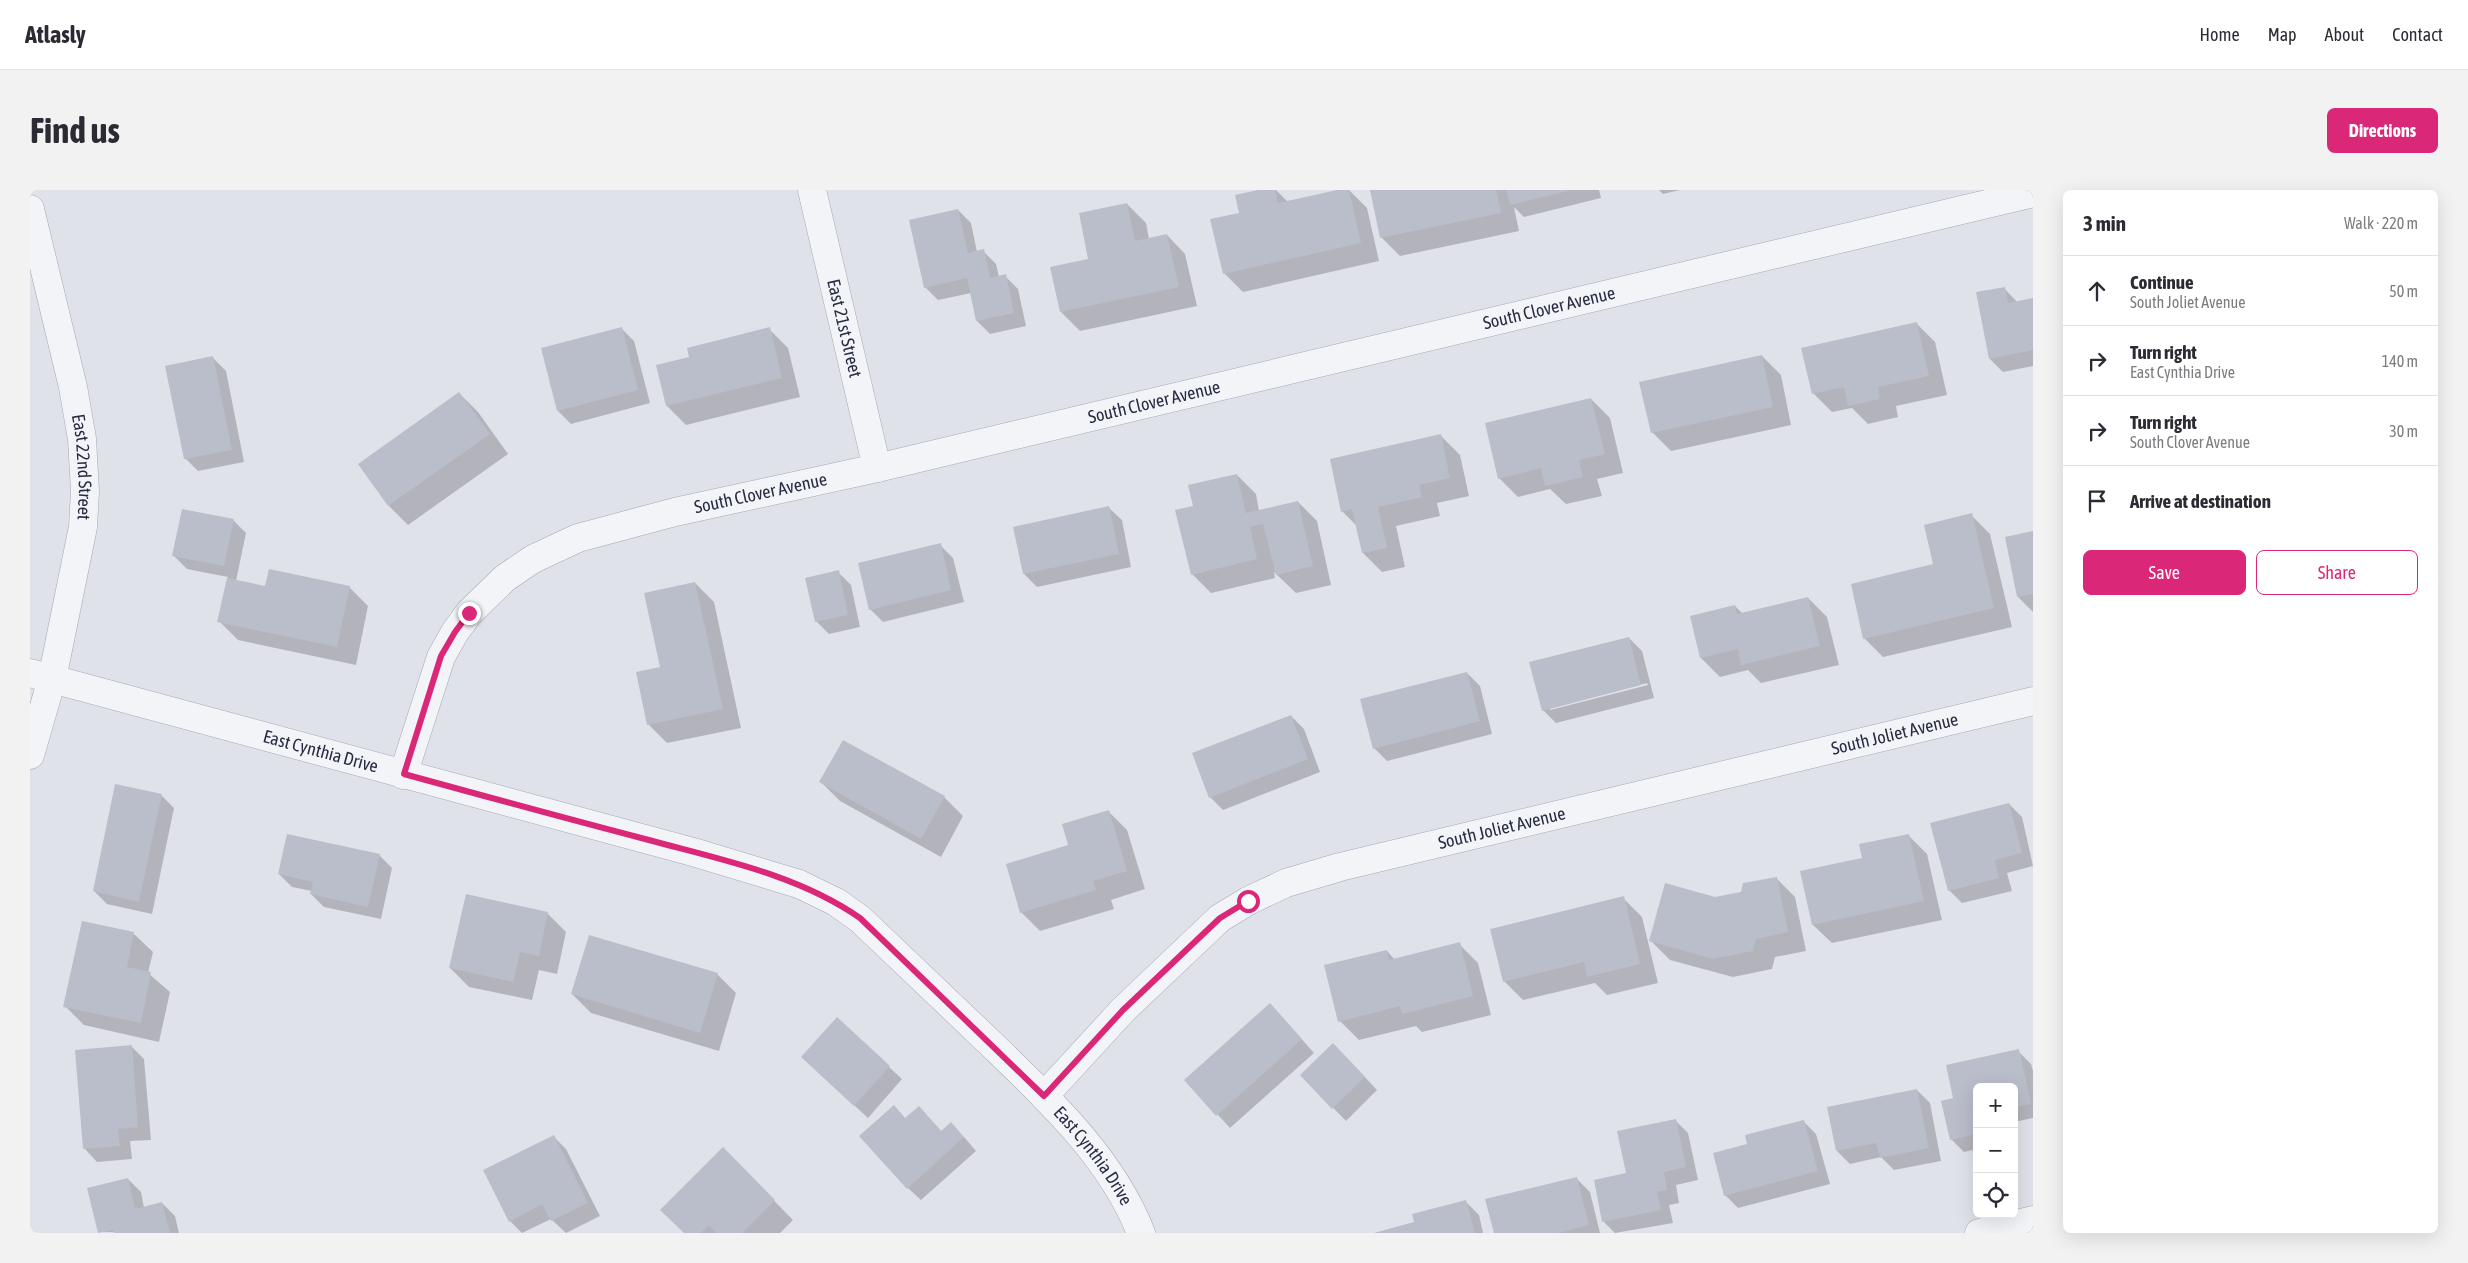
<!DOCTYPE html>
<html lang="en">
<head>
<meta charset="utf-8">
<style>
	:root { --surface:#fff; --page:#f2f2f3; --text:#2b2b33; --muted:#7c7c81; --line:#e1e1e2; --accent:#db2777 }
	body { margin:0; font-family:"Asap Condensed",sans-serif; background:var(--page); color:var(--text) }
	.controls { position:absolute; right:15px; bottom:15px; display:grid; overflow:hidden; border-radius:8px; box-shadow:0 5px 20px #0002 }
	.controls button { width:45px; height:45px; display:grid; place-items:center; padding:0; border:0; border-bottom:1px solid var(--line); background:var(--surface); color:var(--text); font:25px sans-serif }
	.stop { position:absolute; width:15px; height:15px; margin:-11px; border:4px solid #db2777; border-radius:50%; background:#fff }
	.stop.end { background:#db2777; border-color:#fff; box-shadow:0 1px 5px #0008 }
	.list { margin:0; padding:0; list-style:none }
	h2 { display:flex; justify-content:space-between; align-items:center; height:65px; margin:0; padding:0 20px; font-size:21px }
	h2 small { font-size:16px; font-weight:400; color:var(--muted) }
	.list li { display:grid; grid-template-columns:32px 1fr auto; gap:15px; align-items:center; box-sizing:border-box; height:70px; padding:0 20px; border-top:1px solid var(--line) }
	.list b { display:block; font-size:19px; white-space:nowrap }
	.list p { margin:0; font-size:16px; white-space:nowrap; color:var(--muted) }
	.list em { font-size:16px; font-style:normal; color:var(--muted) }
	.actions { display:flex; gap:10px; padding:15px 20px }
	.actions a { flex:1; padding:11px 0; border:1px solid var(--accent); border-radius:8px; text-align:center; font-size:18px; color:var(--accent) }
	.actions .main { background:var(--accent); color:#fff }
	.icon { flex:none; width:28px; height:28px; fill:none; stroke:currentColor; stroke-width:2; stroke-linecap:round; stroke-linejoin:round }
	.map { position:relative; flex:none; width:2003px; height:1043px; overflow:hidden; border-radius:8px }
	header { display:flex; align-items:center; gap:30px; box-sizing:border-box; height:70px; padding:0 25px; background:var(--surface); border-bottom:1px solid var(--line) }
	header strong { font-size:24px }
	nav { display:flex; gap:28px; margin-inline-start:auto; font-size:18px }
	.intro { display:flex; align-items:center; justify-content:space-between; box-sizing:border-box; height:120px; padding:0 30px }
	h1 { margin:0; font-size:35px }
	.button { padding:12px 22px; border-radius:8px; background:var(--accent); color:#fff; font-size:18px; font-weight:700 }
	main { display:flex; gap:30px; padding:0 30px }
	aside { flex:1; background:var(--surface); border-radius:8px; box-shadow:0 5px 20px #0002 }
	.map>svg:first-child { display:block }
	.shadow { fill:#0003; fill-rule:evenodd }
	.building { fill:#babdca }
	.lines { fill:none; stroke-linecap:round; stroke-linejoin:round }
	.minor-casing { stroke:#a5a8b5; stroke-width:29 }
	.minor { stroke:#f3f4f8; stroke-width:28 }
	.route { stroke:#db2777; stroke-width:6 }
	.labels { text-anchor:middle; stroke-width:4; stroke-linejoin:round; paint-order:stroke }
	.street-label { font-size:18px; fill:#272c43; stroke:#f0f2f7 }
</style>
</head>
<body>
<header>
<strong>Atlasly</strong>
<nav><a>Home</a><a>Map</a><a>About</a><a>Contact</a></nav>
</header>
<div class="intro"><h1>Find us</h1><a class="button">Directions</a></div>
<main>
<div class="map">
<svg width="2003" height="1043" viewBox="0 0 2003 1043">
	<rect width="100%" height="100%" fill="#e0e2ea"/>
	<!-- shadow -->
	<g class="shadow">
		<polygon points="1234,0 1246,0 1258,12 1319,0 1337,18 1349,71 1213,102 1194,83 1211,24"/>
		<polygon points="1341,0 1569,0 1571,8 1494,27 1484,17 1489,41 1370,66 1351,47"/>
		<polygon points="1629,0 1650,0 1633,4"/>
		<polygon points="1097,14 1116,33 1119,49 1137,45 1155,64 1167,116 1050,141 1031,122 1022,78 1060,70"/>
		<polygon points="928,20 941,33 947,62 953,61 966,74 969,87 975,86 988,99 996,136 960,144 947,131 941,103 908,110 895,97"/>
		<polygon points="1974,98 1987,112 2003,109 2003,176 1973,182 1960,169"/>
		<polygon points="1886,133 1905,152 1917,205 1866,216 1868,227 1838,234 1822,218 1802,222 1783,203"/>
		<polygon points="591,138 604,151 620,213 541,234 528,221"/>
		<polygon points="739,139 758,158 770,207 656,235 637,216 627,176 661,168"/>
		<polygon points="1732,166 1751,185 1761,235 1641,261 1622,242"/>
		<polygon points="183,168 196,181 214,272 168,281 155,268"/>
		<polygon points="429,203 448,222 478,264 378,335 359,316 330,274"/>
		<polygon points="1561,209 1580,228 1593,283 1567,289 1572,306 1536,314 1520,299 1488,307 1469,288"/>
		<polygon points="1411,246 1430,265 1439,306 1407,313 1410,326 1366,336 1375,377 1352,382 1333,363 1327,336 1312,321"/>
		<polygon points="1207,285 1226,304 1229,321 1268,312 1287,331 1301,395 1266,403 1244,382 1245,388 1181,403 1162,384 1165,317"/>
		<polygon points="1079,318 1092,330 1101,377 1007,397 994,384"/>
		<polygon points="1941,325 1960,344 1982,437 1853,467 1834,448 1905,375"/>
		<polygon points="203,330 216,343 206,391 236,397 319,397 338,416 326,475 208,450 189,431 198,387 157,379 144,366"/>
		<polygon points="2003,343 2003,422 1988,407"/>
		<polygon points="910,355 923,368 934,412 853,432 840,419"/>
		<polygon points="808,382 821,395 830,437 799,444 786,431"/>
		<polygon points="665,393 684,412 711,538 637,553 618,534"/>
		<polygon points="1778,408 1797,427 1809,475 1731,493 1718,480 1690,487 1671,468 1705,416 1713,424"/>
		<path d="M1599,448L1612,461L1624,508L1526,533L1513,520ZM1617,493L1618,495L1520,520V517Z"/>
		<polygon points="1437,483 1450,496 1462,544 1357,571 1344,558"/>
		<polygon points="1261,526 1274,539 1290,582 1193,620 1180,607"/>
		<polygon points="791,592 914,607 933,626 911,667 810,611"/>
		<polygon points="131,605 144,618 122,724 77,714 64,701"/>
		<polygon points="1979,614 1992,627 2003,676 1977,683 1982,701 1932,713 1919,700"/>
		<polygon points="1078,621 1097,640 1115,699 1081,710 1084,719 1010,741 991,722 1040,656"/>
		<polygon points="1878,645 1897,664 1912,730 1802,753 1783,735 1833,669"/>
		<polygon points="349,665 362,678 351,729 294,717 281,704 282,701 262,697 249,684"/>
		<polygon points="1746,688 1765,707 1776,761 1745,767 1742,779 1703,787 1640,770 1621,751 1685,708 1712,703"/>
		<polygon points="1593,708 1612,727 1628,793 1577,805 1565,793 1493,810 1474,791"/>
		<polygon points="517,723 536,742 527,784 509,780 502,810 439,797 420,778"/>
		<polygon points="104,744 123,762 118,783 140,802 129,852 54,835 35,816"/>
		<polygon points="1429,754 1448,773 1461,825 1392,842 1386,836 1329,850 1310,831 1357,761 1365,770"/>
		<polygon points="687,784 706,803 689,861 561,823 542,804"/>
		<polygon points="1252,827 1284,863 1200,938 1156,890"/>
		<polygon points="101,856 114,869 121,950 100,951 102,969 67,972 55,959"/>
		<polygon points="1988,861 2001,874 2003,881 2003,928 1984,932 1984,897 1947,897 1947,959 1934,962 1921,949 1925,909"/>
		<polygon points="1316,867 1347,900 1316,931 1271,885"/>
		<polygon points="859,877 872,889 838,928 786,880"/>
		<polygon points="1887,900 1900,913 1911,971 1864,980 1851,967 1820,974 1807,961"/>
		<polygon points="889,917 912,942 934,947 946,961 891,1010 878,998 876,929"/>
		<polygon points="1645,930 1658,943 1668,990 1646,995 1649,1013 1639,1015 1643,1033 1585,1043 1573,1031 1598,984"/>
		<polygon points="1773,931 1786,944 1800,994 1708,1018 1695,1005 1719,955"/>
		<polygon points="523,946 536,959 570,1026 536,1043 521,1029 492,1043 480,1031"/>
		<polygon points="693,959 763,1030 750,1043 655,1043"/>
		<polygon points="98,989 111,1002 114,1018 132,1013 145,1026 149,1043 69,1042"/>
		<polygon points="1547,989 1560,1002 1570,1043 1465,1043"/>
		<polygon points="1436,1012 1449,1025 1453,1043 1347,1043 1385,1033"/>
	</g>
	<!-- building -->
	<g class="building">
		<polygon points="1228,0 1245,0 1248,13 1307,0 1319,0 1331,53 1193,84 1180,29 1209,23 1205,5"/>
		<polygon points="1340,0 1466,0 1471,23 1350,48"/>
		<polygon points="1476,0 1538,0 1538,1 1480,15"/>
		<polygon points="1097,13 1105,51 1137,44 1149,97 1030,122 1020,77 1058,69 1049,23"/>
		<polygon points="928,19 938,63 954,59 960,88 976,84 984,123 946,131 937,88 894,98 879,30"/>
		<polygon points="1975,97 1978,113 2003,108 2003,160 1959,169 1946,102"/>
		<polygon points="1887,132 1899,186 1848,197 1850,209 1818,216 1814,197 1782,204 1771,158"/>
		<polygon points="592,137 608,200 527,221 511,158"/>
		<polygon points="740,137 752,188 636,216 626,175 659,167 657,158"/>
		<polygon points="1732,165 1743,217 1621,243 1609,192"/>
		<polygon points="183,166 202,260 154,269 135,176"/>
		<polygon points="429,202 460,244 358,316 328,274"/>
		<polygon points="1561,208 1575,264 1549,270 1553,287 1515,296 1511,278 1468,289 1455,233"/>
		<polygon points="1411,244 1420,288 1389,295 1392,307 1348,317 1357,358 1332,363 1322,319 1311,322 1300,269"/>
		<polygon points="1207,284 1216,323 1268,311 1283,376 1246,385 1233,334 1220,337 1227,369 1161,385 1145,320 1163,316 1158,295"/>
		<polygon points="1079,316 1089,364 993,384 983,337"/>
		<polygon points="152,319 204,329 194,376 142,366"/>
		<polygon points="1942,323 1964,418 1833,449 1821,394 1903,374 1894,335"/>
		<polygon points="2003,341 2003,404 1987,407 1975,347"/>
		<polygon points="911,353 921,400 839,420 828,373"/>
		<polygon points="239,379 320,396 307,457 187,432 197,388 235,396"/>
		<polygon points="809,380 818,425 785,432 775,388"/>
		<polygon points="665,392 693,519 617,535 606,482 630,477 614,403"/>
		<polygon points="1778,407 1790,456 1711,475 1708,459 1670,468 1660,426 1705,415 1707,424"/>
		<polygon points="1599,447 1611,495 1512,521 1499,472"/>
		<polygon points="1437,482 1450,531 1343,559 1330,509"/>
		<polygon points="1261,525 1278,569 1179,608 1162,563"/>
		<polygon points="813,550 915,606 891,649 789,592"/>
		<polygon points="85,594 132,604 109,712 63,701"/>
		<polygon points="1979,613 1992,663 1965,670 1969,688 1918,701 1900,633"/>
		<polygon points="1079,620 1097,681 1063,691 1066,700 990,723 976,674 1038,655 1032,634"/>
		<polygon points="257,644 350,664 338,717 280,704 283,692 248,684"/>
		<polygon points="1879,644 1894,711 1782,735 1770,681 1832,668 1829,654"/>
		<polygon points="1747,687 1758,742 1726,749 1723,761 1683,769 1619,751 1635,693 1685,707 1711,702 1713,693"/>
		<polygon points="436,704 518,722 509,766 490,762 483,792 419,778"/>
		<polygon points="1594,706 1610,774 1557,787 1554,772 1473,792 1460,739"/>
		<polygon points="52,731 104,742 97,777 121,782 111,833 33,817"/>
		<polygon points="559,745 688,783 670,843 541,804"/>
		<polygon points="1430,752 1443,806 1372,824 1370,816 1308,832 1294,775 1357,760 1359,770"/>
		<polygon points="1240,813 1272,849 1186,926 1154,890"/>
		<polygon points="807,827 860,876 824,916 771,867"/>
		<polygon points="1303,853 1335,887 1302,919 1270,885"/>
		<polygon points="102,855 108,937 88,939 90,956 53,959 45,860"/>
		<polygon points="1989,859 2001,914 1984,917 1984,897 1947,897 1947,944 1920,950 1911,911 1923,908 1916,875"/>
		<polygon points="1887,899 1899,958 1850,968 1846,953 1806,961 1797,917"/>
		<polygon points="864,915 875,928 889,916 911,941 921,932 934,947 877,999 829,946"/>
		<polygon points="1646,929 1656,977 1634,982 1637,1000 1627,1002 1631,1020 1572,1032 1564,990 1596,983 1587,941"/>
		<polygon points="1774,930 1788,981 1694,1006 1683,963 1717,954 1715,945"/>
		<polygon points="524,945 558,1013 521,1031 512,1014 479,1032 453,980"/>
		<polygon points="693,957 745,1010 712,1043 686,1043 679,1035 671,1043 654,1043 630,1020"/>
		<polygon points="1547,987 1559,1035 1528,1043 1464,1043 1455,1009"/>
		<polygon points="98,988 105,1019 132,1012 140,1043 84,1043 83,1040 68,1043 57,998"/>
		<polygon points="1436,1010 1445,1043 1344,1043 1384,1032 1382,1024"/>
	</g>
	<g class="lines">
		<defs>
			<g id="minor">
				<path id="s1" d="M782,0L847,278"/>
				<path id="s2" d="M0,19L43,197L52,249L55,301L53,337L22,489L0,565"/>
				<path id="s3" d="M0,483L663,662L769,694L806,712L830,729C872,769 914,809 956,849C1014,905 1081,966 1111,1043"/>
				<path id="s4" d="M373,585L411,467L425,442L439,423L475,388L503,369L548,348L645,322L847,278L2003,3"/>
				<path id="s5" d="M1014,906L1093,820L1190,728L1218,711L1256,693L1310,677L2003,511"/>
				<polyline points="1949,1043 2003,1030"/>
			</g>
		</defs>
		<!-- minor casing -->
		<use href="#minor" class="minor-casing"/>
		<!-- minor -->
		<use href="#minor" class="minor"/>
	</g>
	<g class="lines">
		<!-- route -->
		<path class="route" d="M439,423L425,442L411,466L374,584C454,606 534,628 615,649C688,669 767,684 830,728L1014,906L1093,820L1190,728L1218,711"/>
	</g>
	<g class="labels">
		<!-- street labels -->
		<g class="street-label">
			<text dy="6" stroke="none"><textPath href="#s4" startOffset="1308">South Clover Avenue</textPath></text>
			<text dy="6" stroke="none"><textPath href="#s1" startOffset="142">East 21st Street</textPath></text>
			<text dy="6" stroke="none"><textPath href="#s4" startOffset="902">South Clover Avenue</textPath></text>
			<text dy="6" stroke="none"><textPath href="#s2" startOffset="264">East 22nd Street</textPath></text>
			<text dy="6" stroke="none"><textPath href="#s4" startOffset="498">South Clover Avenue</textPath></text>
			<text dy="6" stroke="none"><textPath href="#s5" startOffset="952">South Joliet Avenue</textPath></text>
			<text dy="6" stroke="none"><textPath href="#s3" startOffset="301">East Cynthia Drive</textPath></text>
			<text dy="6" stroke="none"><textPath href="#s5" startOffset="548">South Joliet Avenue</textPath></text>
			<text dy="6" stroke="none"><textPath href="#s3" startOffset="1201">East Cynthia Drive</textPath></text>
		</g>
	</g>
</svg>
<div class="controls">
<button>+</button>
<button>−</button>
<button><svg class="icon" aria-label="locate" viewBox="0 0 24 24"><circle cx="12" cy="12" r="6"/><path d="M12 2v4M12 18v4M2 12h4M18 12h4"/></svg></button>
</div>
<div class="stop" style="left:1218px;top:711px"></div>
<div class="stop end" style="left:439px;top:423px"></div>
</div>
<aside>
<h2>3 min<small>Walk · 220 m</small></h2>
<ul class="list">
<li><svg class="icon" aria-label="ahead" viewBox="0 0 24 24"><path d="M12 20V5M6 11l6-6 6 6"/></svg><div><b>Continue</b><p>South Joliet Avenue</p></div><em>50 m</em></li>
<li><svg class="icon" aria-label="right" viewBox="0 0 24 24"><path d="M7 20v-9h11M14 6l5 5-5 5"/></svg><div><b>Turn right</b><p>East Cynthia Drive</p></div><em>140 m</em></li>
<li><svg class="icon" aria-label="right" viewBox="0 0 24 24"><path d="M7 20v-9h11M14 6l5 5-5 5"/></svg><div><b>Turn right</b><p>South Clover Avenue</p></div><em>30 m</em></li>
<li><svg class="icon" aria-label="arrive" viewBox="0 0 24 24"><path d="M6 21V4h12l-3 4 3 4H6"/></svg><div><b>Arrive at destination</b></div></li>
</ul>
<div class="actions"><a class="main">Save</a><a>Share</a></div>
</aside>
</main>
</body>
</html>
